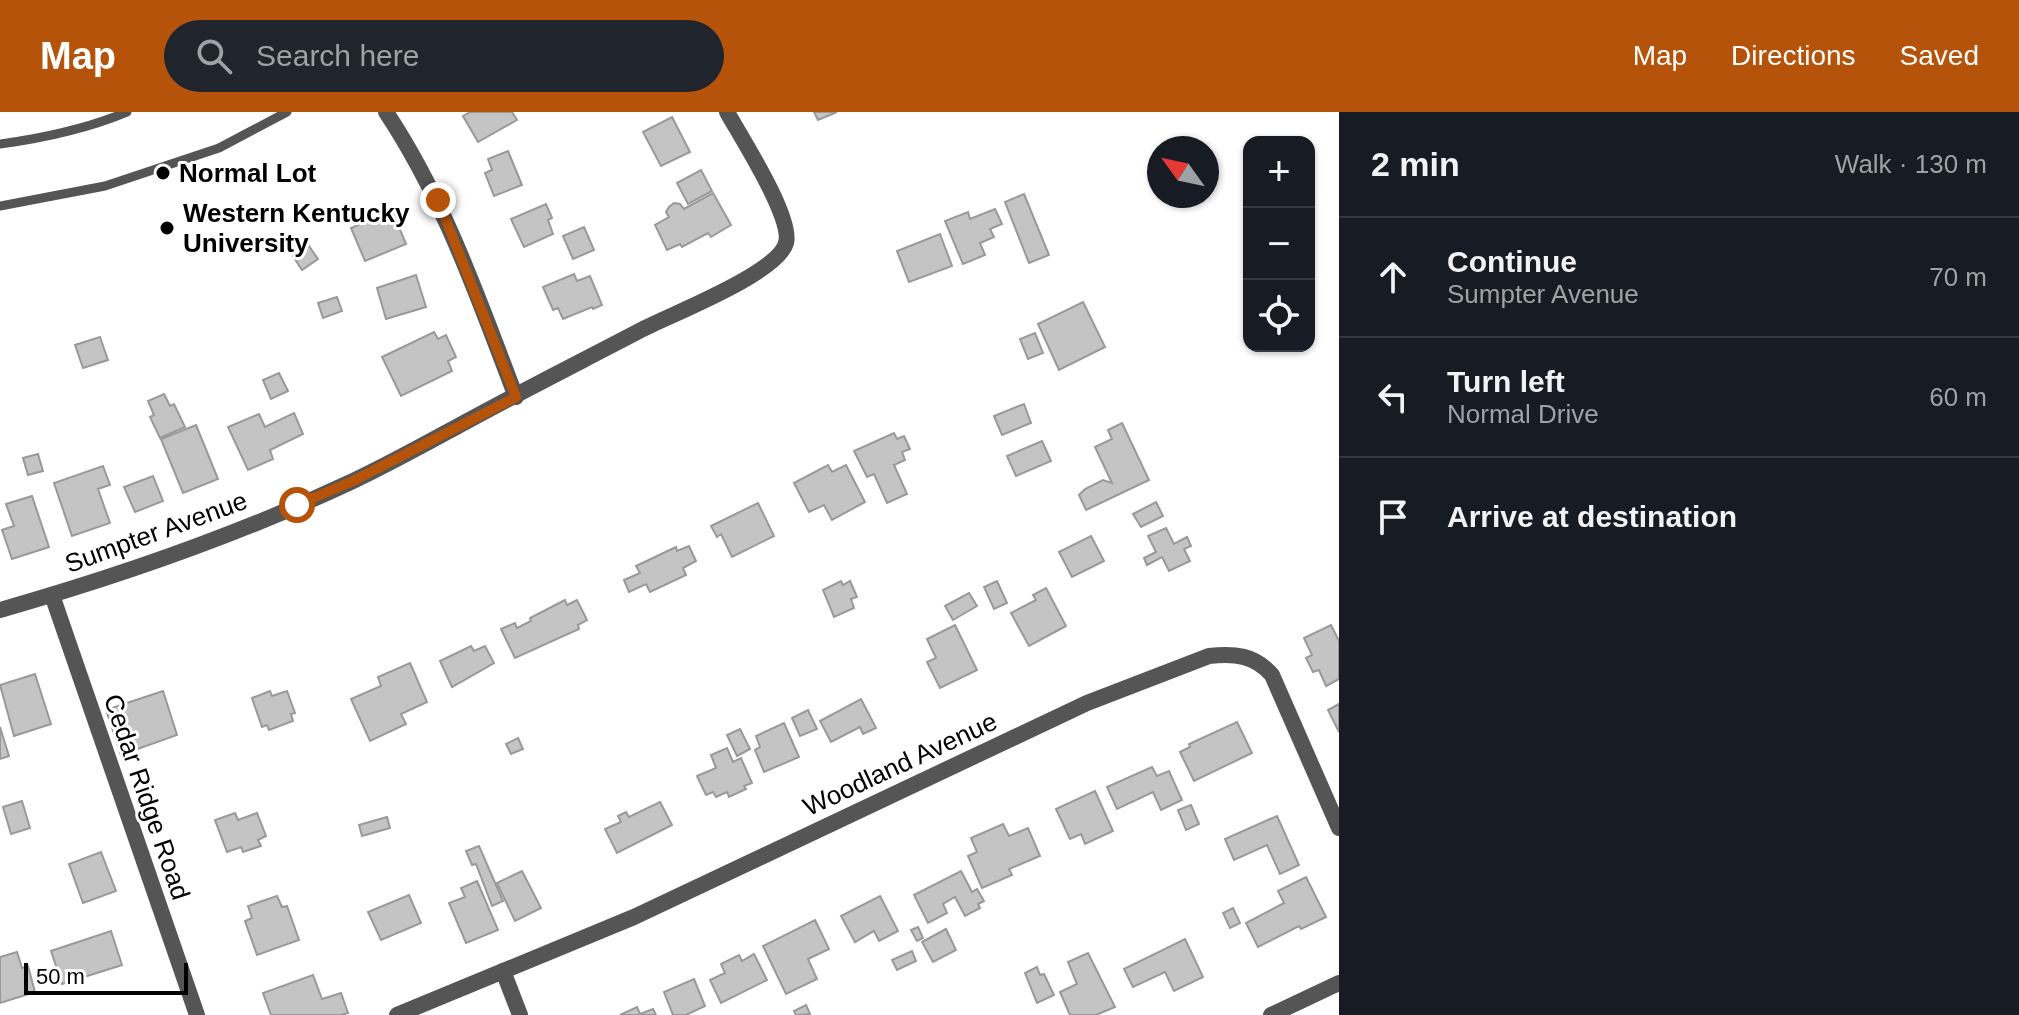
<!DOCTYPE html>
<html lang="en">
<head>
<meta charset="utf-8">
<style>
	:root { --surface:#171b24; --page:#20242c; --text:#f1f3f6; --muted:#9ea1a6; --line:#363941; --accent:#b45309 }
	body { margin:0; font-family:Helvetica,sans-serif; background:var(--page); color:var(--text) }
	.controls { position:absolute; right:24px; top:24px; display:grid; overflow:hidden; border-radius:16px; box-shadow:0 2px 6px #0004 }
	.controls button { width:72px; height:72px; display:grid; place-items:center; padding:0; border:0; border-bottom:2px solid var(--line); background:var(--surface); color:var(--text); font:40px sans-serif }
	.compass { position:absolute; left:1147px; top:24px; width:72px; height:72px; border-radius:50%; background:var(--surface); box-shadow:0 2px 6px #0004; rotate:303deg }
	.scale { position:absolute; left:24px; bottom:20px; width:164px; box-sizing:border-box; padding-left:8px; border:4px solid #000; border-top:0; font-size:22px; line-height:28px; white-space:nowrap; color:#000; -webkit-text-stroke:6px #fff; paint-order:stroke }
	.stop { position:absolute; width:24px; height:24px; margin:-18px; border:6px solid #b45309; border-radius:50%; background:#fff }
	.stop.end { background:#b45309; border-color:#fff; box-shadow:0 2px 8px #0008 }
	.list { margin:0; padding:0; list-style:none }
	h2 { display:flex; justify-content:space-between; align-items:center; height:104px; margin:0; padding:0 32px; font-size:34px }
	h2 small { font-size:26px; font-weight:400; color:var(--muted) }
	.list li { display:grid; grid-template-columns:52px 1fr auto; gap:24px; align-items:center; box-sizing:border-box; height:120px; padding:0 32px; border-top:2px solid var(--line) }
	.list b { display:block; font-size:30px; white-space:nowrap }
	.list p { margin:0; font-size:26px; white-space:nowrap; color:var(--muted) }
	.list em { font-size:26px; font-style:normal; color:var(--muted) }
	.icon { flex:none; width:44px; height:44px; fill:none; stroke:currentColor; stroke-width:2; stroke-linecap:round; stroke-linejoin:round }
	.map { position:relative; flex:none; width:1339px; height:903px; overflow:hidden }
	header { display:flex; align-items:center; gap:48px; box-sizing:border-box; height:112px; padding:0 40px; background:var(--accent); color:#fff }
	header strong { font-size:38px }
	nav { display:flex; gap:44px; margin-inline-start:auto; font-size:28px }
	.search { width:560px; height:72px; background:var(--page); display:flex; align-items:center; gap:20px; box-sizing:border-box; padding:0 28px; border-radius:44px; color:var(--muted); font-size:30px }
	main { display:flex }
	aside { flex:1; background:var(--surface) }
	.map>svg:first-child { display:block }
	.building { fill:#c4c4c4; stroke:#999; stroke-width:2 }
	.lines { fill:none; stroke-linecap:round; stroke-linejoin:round }
	.service { stroke:#555; stroke-width:9 }
	.minor { stroke:#555; stroke-width:16 }
	.route { stroke:#b45309; stroke-width:10 }
	.poi-dot { fill:#000; stroke:#fff; stroke-width:3 }
	.labels { text-anchor:middle; stroke-width:6; stroke-linejoin:round; paint-order:stroke }
	.poi-label { font-size:26px; font-weight:bold; fill:#000; stroke:#fff; text-anchor:start }
	.street-label { font-size:26px; fill:#000; stroke:#fff }
</style>
</head>
<body>
<header>
<strong>Map</strong>
<div class="search"><svg class="icon" aria-label="search" viewBox="0 0 24 24"><circle cx="10" cy="10" r="6"/><path d="M15 15l6 6"/></svg>Search here</div>
<nav><a>Map</a><a>Directions</a><a>Saved</a></nav>
</header>
<main>
<div class="map">
<svg width="1339" height="903" viewBox="0 0 1339 903">
	<rect width="100%" height="100%" fill="#fff"/>
	<!-- building -->
	<g class="building">
		<polygon points="470,0 512,0 517,8 478,30 463,4"/>
		<polygon points="814,0 837,0 818,8"/>
		<polygon points="672,5 690,40 661,54 643,20"/>
		<polygon points="508,39 522,73 494,84 485,61 492,58 488,47"/>
		<polygon points="701,58 712,79 688,92 677,71"/>
		<polygon points="713,81 731,113 711,125 708,121 682,135 680,132 667,138 655,113 669,105 666,100 669,95 674,91 680,92 684,97"/>
		<polygon points="1024,82 1049,143 1029,151 1005,90"/>
		<polygon points="546,92 552,106 548,108 553,122 524,135 511,107"/>
		<polygon points="995,97 1002,112 990,117 994,125 980,131 985,143 963,152 945,109 968,100 970,107"/>
		<polygon points="392,98 406,132 365,149 351,116"/>
		<polygon points="584,115 594,138 573,147 563,124"/>
		<polygon points="940,122 952,154 909,170 897,139"/>
		<polygon points="309,134 318,147 302,158 293,144"/>
		<polygon points="574,162 577,169 590,164 602,193 593,197 592,195 563,207 558,196 553,198 543,175"/>
		<polygon points="416,163 426,195 386,207 377,176"/>
		<polygon points="337,185 342,199 323,206 318,191"/>
		<polygon points="1083,190 1105,235 1059,258 1038,212"/>
		<polygon points="434,220 438,227 446,223 456,245 448,249 452,259 401,284 382,245"/>
		<polygon points="1035,221 1043,241 1028,247 1020,227"/>
		<polygon points="100,225 108,248 83,256 75,233"/>
		<polygon points="279,261 288,279 271,287 263,268"/>
		<polygon points="164,282 170,294 174,292 185,315 160,326 150,305 154,303 148,289"/>
		<polygon points="1024,292 1031,311 1002,323 994,304"/>
		<polygon points="294,301 303,322 270,338 273,347 248,358 228,315 259,302 265,315"/>
		<polygon points="1122,311 1149,368 1086,398 1079,383 1085,377 1103,368 1112,371 1095,335 1112,327 1108,318"/>
		<polygon points="196,313 218,367 183,381 161,327"/>
		<polygon points="894,321 897,327 904,324 910,337 902,340 905,348 894,353 907,382 887,391 874,362 867,365 854,339"/>
		<polygon points="1042,329 1051,349 1016,364 1007,344"/>
		<polygon points="38,342 43,359 28,363 23,346"/>
		<polygon points="828,353 832,360 846,353 865,390 832,408 824,393 809,400 794,371"/>
		<polygon points="103,354 110,373 98,377 110,411 72,424 54,371"/>
		<polygon points="153,364 163,389 135,400 124,375"/>
		<polygon points="32,384 49,435 12,447 2,418 14,414 6,392"/>
		<polygon points="1156,390 1163,404 1141,415 1133,402"/>
		<polygon points="758,391 774,424 732,445 721,422 717,425 711,414"/>
		<polygon points="1166,416 1174,432 1187,425 1191,434 1184,437 1190,449 1169,459 1162,445 1147,453 1144,446 1156,440 1148,424"/>
		<polygon points="1091,424 1104,449 1072,465 1059,440"/>
		<polygon points="689,434 696,449 683,456 686,463 650,480 646,472 629,480 624,468 640,461 636,454 676,435 677,439"/>
		<polygon points="841,469 843,473 850,469 857,485 851,487 854,496 834,505 823,478"/>
		<polygon points="997,469 1007,491 994,497 984,475"/>
		<polygon points="1046,476 1066,514 1029,534 1011,501 1036,488 1033,483"/>
		<polygon points="969,481 977,494 953,508 945,494"/>
		<polygon points="565,488 567,493 577,488 587,508 578,513 579,517 515,546 501,517 515,511 517,516 531,509 530,506"/>
		<polygon points="955,513 977,558 940,576 927,550 936,546 927,527"/>
		<polygon points="1331,513 1339,529 1339,567 1326,574 1319,558 1313,560 1306,546 1312,543 1304,526"/>
		<polygon points="471,534 474,539 485,534 494,551 452,575 440,549"/>
		<polygon points="410,551 427,590 401,602 406,612 370,629 351,587 381,574 378,565"/>
		<polygon points="35,562 51,612 14,624 0,573"/>
		<polygon points="163,579 177,623 121,643 106,598"/>
		<polygon points="270,579 272,584 287,579 295,601 291,602 293,609 269,618 267,613 262,615 252,586"/>
		<polygon points="861,587 876,616 863,622 860,615 831,630 820,609"/>
		<polygon points="1339,592 1339,620 1328,598"/>
		<polygon points="808,598 817,617 800,624 792,606"/>
		<polygon points="1237,610 1252,641 1194,669 1180,640 1190,635 1189,632"/>
		<polygon points="784,611 799,645 764,660 755,638 760,635 756,624"/>
		<polygon points="0,615 9,644 0,647"/>
		<polygon points="740,617 750,637 737,644 727,623"/>
		<polygon points="518,626 523,637 511,642 506,632"/>
		<polygon points="727,636 733,650 741,646 752,671 744,674 746,677 729,685 727,680 716,685 713,680 706,683 697,664 716,656 711,643"/>
		<polygon points="1152,655 1157,664 1169,659 1182,688 1161,698 1153,680 1117,697 1107,675"/>
		<polygon points="1095,679 1113,719 1085,732 1081,722 1070,727 1056,697"/>
		<polygon points="22,689 30,716 11,722 3,695"/>
		<polygon points="660,690 672,713 617,741 605,717 621,710 618,704 626,700 629,705"/>
		<polygon points="1191,693 1199,712 1186,718 1178,698"/>
		<polygon points="235,701 238,708 257,701 266,724 258,728 261,734 243,740 241,735 227,740 215,708"/>
		<polygon points="1277,704 1299,753 1280,762 1267,733 1234,748 1225,727"/>
		<polygon points="387,705 390,716 362,724 359,713"/>
		<polygon points="1003,712 1009,724 1028,716 1040,744 1009,757 1012,763 982,776 968,744 977,740 971,726"/>
		<polygon points="479,734 503,789 492,794 476,752 472,753 466,739"/>
		<polygon points="101,740 116,779 83,791 69,752"/>
		<polygon points="522,759 541,796 515,809 497,771"/>
		<polygon points="961,759 972,780 977,777 984,789 978,792 980,796 965,804 955,785 943,792 947,801 928,811 914,783"/>
		<polygon points="1306,765 1326,805 1301,817 1299,814 1258,835 1246,811 1284,791 1278,779"/>
		<polygon points="477,769 498,818 466,831 449,791 465,785 461,776"/>
		<polygon points="409,783 421,811 381,828 368,800"/>
		<polygon points="277,784 282,795 287,794 299,828 257,843 245,809 252,806 248,794"/>
		<polygon points="880,784 898,819 879,829 874,819 855,830 841,804"/>
		<polygon points="1233,796 1240,811 1230,816 1223,801"/>
		<polygon points="815,808 829,837 808,847 817,867 786,882 763,834"/>
		<polygon points="918,815 923,826 917,829 911,818"/>
		<polygon points="946,817 956,838 933,850 922,830"/>
		<polygon points="111,819 122,853 62,872 51,839"/>
		<polygon points="1185,827 1203,865 1174,879 1165,860 1133,875 1124,857"/>
		<polygon points="912,839 916,849 897,858 892,848"/>
		<polygon points="17,840 22,856 28,854 35,880 0,891 0,845"/>
		<polygon points="1088,841 1115,895 1096,903 1070,903 1060,880 1077,872 1068,850"/>
		<polygon points="754,842 767,868 721,891 710,868 725,861 721,852 739,843 742,849"/>
		<polygon points="1037,855 1040,863 1044,862 1054,883 1037,891 1025,861"/>
		<polygon points="313,863 322,887 341,881 348,901 341,903 271,903 263,881"/>
		<polygon points="694,867 705,894 686,903 673,903 664,880"/>
		<polygon points="806,893 810,902 796,903 794,899"/>
		<polygon points="637,895 640,902 653,897 656,903 620,903"/>
	</g>
	<g class="lines">
		<!-- service -->
		<g class="service">
			<path d="M0,32C44,26 86,17 127,0"/>
			<polyline points="0,94 105,74 219,36 287,0"/>
		</g>
		<!-- minor -->
		<g class="minor">
			<path d="M386,0C445,89 478,186 516,285"/>
			<polyline points="52,483 197,903"/>
			<path d="M0,498C120,464 240,422 353,369C389,352 425,332 460,313C520,280 582,249 643,217C672,202 778,161 786,131C793,106 741,25 727,0"/>
			<polyline points="503,859 520,903"/>
			<path d="M397,903L634,805L1087,591L1209,544C1234,541 1255,543 1272,563L1339,716"/>
			<polyline points="1271,903 1339,871"/>
		</g>
	</g>
	<g class="lines">
		<!-- route -->
		<polyline class="route" points="297,393 353,369 516,285 438,88"/>
	</g>
	<!-- markers -->
	<g class="poi-dot">
		<circle cx="163" cy="61" r="8"/>
		<circle cx="167" cy="116" r="8"/>
	</g>
	<g class="labels">
		<!-- poi labels -->
		<g class="poi-label">
			<text x="179" y="70">Normal Lot</text>
			<text x="183" y="110">Western Kentucky<tspan x="183" dy="30">University</tspan></text>
		</g>
		<!-- street labels -->
		<g class="street-label">
			<text transform="translate(156 420) rotate(-20)" y="9">Sumpter Avenue</text>
			<text transform="translate(900 652) rotate(-25)" y="9">Woodland Avenue</text>
			<text transform="translate(147 685) rotate(71)" y="9">Cedar Ridge Road</text>
		</g>
	</g>
</svg>
<div class="controls">
<button>+</button>
<button>−</button>
<button><svg class="icon" aria-label="locate" viewBox="0 0 24 24"><circle cx="12" cy="12" r="6"/><path d="M12 2v4M12 18v4M2 12h4M18 12h4"/></svg></button>
</div>
<svg class="compass" viewBox="-18 -18 36 36"><path d="M0-13l5 13h-10z" fill="#e53935"/><path d="M0 13l5-13h-10z" fill="#9ea1a6"/></svg>
<div class="scale">50 m</div>
<div class="stop" style="left:297px;top:393px"></div>
<div class="stop end" style="left:438px;top:88px"></div>
</div>
<aside>
<h2>2 min<small>Walk · 130 m</small></h2>
<ul class="list">
<li><svg class="icon" aria-label="ahead" viewBox="0 0 24 24"><path d="M12 20V5M6 11l6-6 6 6"/></svg><div><b>Continue</b><p>Sumpter Avenue</p></div><em>70 m</em></li>
<li><svg class="icon" aria-label="left" viewBox="0 0 24 24"><path d="M17 20v-9H6M10 6l-5 5 5 5"/></svg><div><b>Turn left</b><p>Normal Drive</p></div><em>60 m</em></li>
<li><svg class="icon" aria-label="arrive" viewBox="0 0 24 24"><path d="M6 21V4h12l-3 4 3 4H6"/></svg><div><b>Arrive at destination</b></div></li>
</ul>
</aside>
</main>
</body>
</html>
